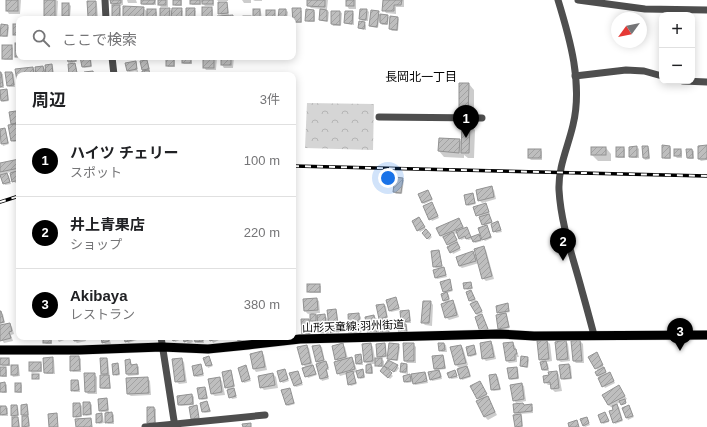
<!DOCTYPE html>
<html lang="ja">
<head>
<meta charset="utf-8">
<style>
	:root { --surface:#fff; --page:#f6f6f6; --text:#202124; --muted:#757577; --line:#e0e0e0; --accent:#000 }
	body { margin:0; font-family:Arial,"Noto Sans JP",sans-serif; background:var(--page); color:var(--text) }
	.controls { position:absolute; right:12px; top:12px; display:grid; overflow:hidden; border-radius:8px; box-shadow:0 2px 10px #0003 }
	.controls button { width:36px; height:36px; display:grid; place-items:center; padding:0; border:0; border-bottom:1px solid var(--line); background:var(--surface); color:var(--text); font:20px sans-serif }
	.compass { position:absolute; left:611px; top:12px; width:36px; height:36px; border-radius:50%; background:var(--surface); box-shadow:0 2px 10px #0003; rotate:237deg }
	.you { position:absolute; left:388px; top:178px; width:14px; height:14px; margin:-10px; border:3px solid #fff; border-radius:50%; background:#1a73e8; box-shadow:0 0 0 6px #1a73e833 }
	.badge { display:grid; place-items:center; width:26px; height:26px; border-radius:50%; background:var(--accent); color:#fff; font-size:13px; font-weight:700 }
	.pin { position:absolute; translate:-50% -33px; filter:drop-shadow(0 1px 2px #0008) }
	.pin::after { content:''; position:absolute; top:21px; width:14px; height:12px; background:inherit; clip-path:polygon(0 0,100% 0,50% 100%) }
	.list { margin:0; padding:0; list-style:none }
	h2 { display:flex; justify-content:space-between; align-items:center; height:52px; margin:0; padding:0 16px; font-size:17px }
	h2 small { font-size:13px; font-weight:400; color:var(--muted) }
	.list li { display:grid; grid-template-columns:26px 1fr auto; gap:12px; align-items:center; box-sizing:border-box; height:72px; padding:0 16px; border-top:1px solid var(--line) }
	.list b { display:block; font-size:15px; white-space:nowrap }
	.list p { margin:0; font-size:13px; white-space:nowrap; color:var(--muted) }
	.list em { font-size:13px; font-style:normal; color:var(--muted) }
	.icon { flex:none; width:22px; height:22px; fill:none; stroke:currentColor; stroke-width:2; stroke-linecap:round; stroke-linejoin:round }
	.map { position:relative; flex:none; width:707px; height:427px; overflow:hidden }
	.search { position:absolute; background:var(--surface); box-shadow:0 2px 10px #0003; left:16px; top:16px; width:280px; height:44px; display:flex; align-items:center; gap:10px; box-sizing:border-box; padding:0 14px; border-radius:8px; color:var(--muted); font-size:15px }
	.panel { position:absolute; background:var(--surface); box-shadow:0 2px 10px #0003; left:16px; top:72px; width:280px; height:268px; border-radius:8px }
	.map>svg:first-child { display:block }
	.park { fill:url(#park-crowns) }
	.shadow { fill:#0003 }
	.building { fill:url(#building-hatch); stroke:#929292 }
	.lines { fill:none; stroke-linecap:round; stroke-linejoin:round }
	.major-casing { stroke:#dbdbdb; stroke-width:10 }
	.minor { stroke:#4e4e4e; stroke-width:7 }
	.major { stroke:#000; stroke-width:9 }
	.rail-casing { stroke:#000; stroke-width:3.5 }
	.rail { stroke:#fff; stroke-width:2; stroke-dasharray:6; stroke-linecap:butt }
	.labels { text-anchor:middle; stroke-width:3; stroke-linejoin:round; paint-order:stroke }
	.street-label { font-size:11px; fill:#000; stroke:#fff }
	.neighbourhood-label { font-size:12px; fill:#000; stroke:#fff }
</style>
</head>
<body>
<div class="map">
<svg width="707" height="427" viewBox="0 0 707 427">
	<defs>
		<pattern id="park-crowns" width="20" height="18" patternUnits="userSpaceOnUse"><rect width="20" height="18" fill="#d5d5d5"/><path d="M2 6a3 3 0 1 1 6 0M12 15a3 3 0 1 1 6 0" fill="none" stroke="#b5b5b5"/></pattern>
		<pattern id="building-hatch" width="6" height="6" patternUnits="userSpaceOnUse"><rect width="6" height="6" fill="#bebebe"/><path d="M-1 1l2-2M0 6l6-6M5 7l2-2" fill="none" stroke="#a2a2a2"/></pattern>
	</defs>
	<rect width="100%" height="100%" fill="#fff"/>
	<!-- park -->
	<polygon class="park" points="307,103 374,104 373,150 305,148"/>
	<!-- shadow -->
	<g class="shadow">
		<polygon points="7,0 21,0 20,14 9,14 7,11"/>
		<polygon points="45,0 56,0 58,1 57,19 47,19 45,17"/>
		<polygon points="111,0 123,0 123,5 118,6 121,8 121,19 113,18 113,5"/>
		<polygon points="127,0 136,0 137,3 128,3"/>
		<polygon points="142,0 156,0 156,5 143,5 142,3"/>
		<polygon points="159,0 168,0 168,7 161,7 159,5"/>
		<polygon points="174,0 182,0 182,6 176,6 174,5"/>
		<polygon points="191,0 214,0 214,6 205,6 201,2 201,5 192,5 191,3"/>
		<polygon points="217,0 228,0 228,1 218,1"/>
		<polygon points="242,0 251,0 251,3 244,3"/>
		<polygon points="253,0 262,0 262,1 255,1"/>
		<polygon points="308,0 328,0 327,9 325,9 329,12 328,22 322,21 320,20 321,9 311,8 308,5"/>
		<polygon points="347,0 356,0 356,9 349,9 347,6"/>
		<polygon points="384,0 404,0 404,7 396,7 396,14 386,13 384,10"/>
		<polygon points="96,2 97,4 98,18 90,18 89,17"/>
		<polygon points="227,3 228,5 229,16 233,16 234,19 218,19 223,16 219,13"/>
		<polygon points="69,4 71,6 70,17 64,17 63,15"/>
		<polygon points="143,8 148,12 155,10 157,12 157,19 147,19 146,18 146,19 124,19"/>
		<polygon points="212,8 213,10 213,18 205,18 203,16"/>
		<polygon points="169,9 173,12 181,9 183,11 183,19 162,19 161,18"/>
		<polygon points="194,9 196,11 196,19 187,19"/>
		<polygon points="300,9 302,11 302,23 294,23 293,22"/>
		<polygon points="260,10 261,12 262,19 254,19"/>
		<polygon points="286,10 288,12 287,19 280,19"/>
		<polygon points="361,10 367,10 369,12 368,21 362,21 360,19"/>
		<polygon points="313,11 315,12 315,22 308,22 306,20"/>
		<polygon points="340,12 342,13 341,26 333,26 332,24"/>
		<polygon points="353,12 354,14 354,25 347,24 345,23"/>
		<polygon points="378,12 380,15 387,16 389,17 388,25 382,25 379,21 378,28 372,27 370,25"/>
		<polygon points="398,18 399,19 398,31 392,31 390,29"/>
		<polygon points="364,23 366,25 366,30 361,29 359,28"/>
		<polygon points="7,26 9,27 8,37 3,37 1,35"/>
		<polygon points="11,46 13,48 13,60 5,60 3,59"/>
		<polygon points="31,57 42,57 42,59 33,59"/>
		<polygon points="47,57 57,57 57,58 48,58"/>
		<polygon points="68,57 76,57 77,62 73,62 76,66 78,75 70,74 72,65 68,61"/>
		<polygon points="81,57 91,57 92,67 84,68 83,67"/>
		<polygon points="140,57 147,57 147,58 141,59"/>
		<polygon points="183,57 191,57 192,64 184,64 183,63"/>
		<polygon points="204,57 217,57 216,70 206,70 204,67"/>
		<polygon points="222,57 234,57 233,68 224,68 222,65"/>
		<polygon points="173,58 175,59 175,67 168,67 167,66"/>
		<polygon points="147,61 148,62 150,70 148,71 150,75 143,75 145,72 142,70"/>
		<polygon points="135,62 138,71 129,72 128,71"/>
		<polygon points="52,65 53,67 54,75 19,75 19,82 17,81 16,70 33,68 36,71 43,67 46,70"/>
		<polygon points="0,73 3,74 4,88 0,88"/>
		<polygon points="12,73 14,74 15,87 9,87 8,86"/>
		<polygon points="469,84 474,90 474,121 466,121"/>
		<polygon points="7,90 8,92 9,101 3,102 0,99 0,95 1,96"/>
		<polygon points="15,112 17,113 19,123 17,124 19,141 14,142 12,141 13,126 10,113"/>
		<polygon points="469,124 475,130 474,158 468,158 464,155 464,158 444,157 439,151 459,140 463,143"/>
		<polygon points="4,129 6,130 9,144 3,146 0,137 0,130"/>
		<polygon points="707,146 707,160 701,161 699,159"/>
		<polygon points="637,147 639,149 639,158 632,158 630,157"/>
		<polygon points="647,147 649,148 650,159 645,160 644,158"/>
		<polygon points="670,147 671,148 671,159 665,159 663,157"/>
		<polygon points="606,148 611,154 611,161 598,161 592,155"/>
		<polygon points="624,148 625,149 625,158 618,158 617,157"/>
		<polygon points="541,150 542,152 542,160 531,160 529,158"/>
		<polygon points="681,150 682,151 682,158 677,158 675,156"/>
		<polygon points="692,150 694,151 694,159 689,159 688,158"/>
		<polygon points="19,160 19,171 16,171 18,174 19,182 15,183 11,172 7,173 9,176 11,184 5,185 0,175 0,164"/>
		<polygon points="402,179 404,180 402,194 396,194 394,192"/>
		<polygon points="491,187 494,190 496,199 482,203 479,200"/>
		<polygon points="429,193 433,200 424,204 423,203"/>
		<polygon points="473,194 476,204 468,206 467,205"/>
		<polygon points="486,204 490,214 488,214 490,217 493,224 498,222 502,232 496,233 492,223 486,225 488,228 492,238 485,241 483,239 485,227 483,224 480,217 477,215"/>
		<polygon points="433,205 439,218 432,221 424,207"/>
		<polygon points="419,218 426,229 420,232 413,221"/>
		<polygon points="459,220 465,229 467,228 468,230 471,238 479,235 482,241 475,243 473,239 468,240 466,238 461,240 458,233 454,234 458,242 456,243 461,250 453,254 450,247 445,238 443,238 441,236 438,228"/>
		<polygon points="426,230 432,237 429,240 423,233"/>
		<polygon points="483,248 486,250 494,279 486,281 483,278 479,263 462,268 459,266 473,252 477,257"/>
		<polygon points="439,251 440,253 443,269 445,270 447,277 437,279 436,278 442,269 441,268 436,268 434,267"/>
		<polygon points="449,280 453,291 447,293 449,295 450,302 452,302 455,304 459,317 449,320 446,317 446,303 443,300 446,294 444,292"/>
		<polygon points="471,283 473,289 467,290 465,288"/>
		<polygon points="319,285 321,286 321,293 310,293 308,292"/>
		<polygon points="471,291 483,313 480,314 483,317 489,331 483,333 479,316 476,314 473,304 470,301 467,293"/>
		<polygon points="396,298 400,310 391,312 390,311"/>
		<polygon points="316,299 319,301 320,313 314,313 317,316 324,315 329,320 336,310 337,312 339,326 331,327 328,323 329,336 323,337 319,322 313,322 311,321 311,313 308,314 305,311 304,300"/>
		<polygon points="431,302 433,305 432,326 425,325 422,322"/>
		<polygon points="507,304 510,312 505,313 507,315 510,328 501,330 499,328 500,315 498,312"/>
		<polygon points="384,305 386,306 388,319 386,319 388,322 390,335 380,318"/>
		<polygon points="408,311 410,313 411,323 404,323 407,326 408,335 400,333 405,325 402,322"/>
		<polygon points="0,312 3,314 5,323 0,324"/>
		<polygon points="358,314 361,317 362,338 353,338"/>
		<polygon points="374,316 377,319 380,336 372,337"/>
		<polygon points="293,317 296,327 293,328"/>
		<polygon points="308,320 310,321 311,336 305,336"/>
		<polygon points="10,324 12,327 14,334 11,335 13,341 4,343 0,337 0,327"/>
		<polygon points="44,337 52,337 52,344 46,344 44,342"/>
		<polygon points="56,337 67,337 67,339 59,342"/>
		<polygon points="74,337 85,337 86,341 77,343 74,340"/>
		<polygon points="102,337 109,337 111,344 106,345 103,342"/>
		<polygon points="125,337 136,337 137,340 128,343"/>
		<polygon points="172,337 181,337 182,339 175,342"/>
		<polygon points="184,337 191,337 193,342 188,344"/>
		<polygon points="195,337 203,337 204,343 198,343 196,342"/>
		<polygon points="210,337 218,337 219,340 213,343"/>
		<polygon points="227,337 235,337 229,340"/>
		<polygon points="238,337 246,337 247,339 241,342"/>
		<polygon points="248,337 258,337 258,338 251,341"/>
		<polygon points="547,341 550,344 552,361 546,362 548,364 549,371 544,371 543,370 543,362 540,359"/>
		<polygon points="566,341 568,344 570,361 561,362 558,360"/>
		<polygon points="580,341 583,344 584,363 576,363 574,361"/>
		<polygon points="491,342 493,345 496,359 486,361 483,358"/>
		<polygon points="513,343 515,346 519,357 517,357 517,362 509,363 506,360"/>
		<polygon points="342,344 345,347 348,359 352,358 354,361 357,371 362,370 364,372 365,378 360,379 357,372 353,373 357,384 351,386 349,384 347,374 340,376 338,373 338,362 336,359"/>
		<polygon points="371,344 373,347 375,359 381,359 378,356 385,344 386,346 387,357 380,358 384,361 384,367 378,367 376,364 370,364 373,367 373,374 369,374 367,373 369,365 365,362 364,345"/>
		<polygon points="413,344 416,347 416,363 407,363 405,361"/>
		<polygon points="444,344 446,345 447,352 442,352 440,351"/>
		<polygon points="398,345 400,347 398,361 390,360 388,358"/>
		<polygon points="306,346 309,348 313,366 317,375 308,378 304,369 306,368 303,364"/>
		<polygon points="320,346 322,347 325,362 328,364 329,370 327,370 329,379 322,381 321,379 317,364 319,364 316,361"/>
		<polygon points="461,346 463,348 468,365 466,366 469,369 471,377 462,380 461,378 460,369 456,365 452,348"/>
		<polygon points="473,347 477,355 470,357 469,355"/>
		<polygon points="262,352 264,355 267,370 256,372 254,369"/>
		<polygon points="360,355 362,357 363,365 359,365 357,364"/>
		<polygon points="598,355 608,376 611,375 615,383 605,388 596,372 598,371 589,357"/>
		<polygon points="443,356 444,357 446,369 438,370 441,373 442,379 432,381 431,379 437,371 434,369 433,357"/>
		<polygon points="79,357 81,359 81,372 73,372 71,370"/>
		<polygon points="209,357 213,366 208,368 205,359"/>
		<polygon points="52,358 54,360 55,374 47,374 45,373"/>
		<polygon points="528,358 529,360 528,368 523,367 521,366"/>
		<polygon points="9,359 10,360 10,366 3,366 7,370 7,377 2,377 1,376 4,368 1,364"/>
		<polygon points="106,359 108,360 111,389 103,389 101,388 104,376 102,374"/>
		<polygon points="181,359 184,362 187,383 179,384 176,381"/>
		<polygon points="130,360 132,365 137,365 139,367 139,375 128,376 127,374"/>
		<polygon points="40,363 42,364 42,372 32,373 30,371"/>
		<polygon points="118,364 119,366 120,375 116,376 114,374"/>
		<polygon points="200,365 202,367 204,376 197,377 195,376"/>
		<polygon points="407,365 408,366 408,374 402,373 401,371"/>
		<polygon points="569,365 571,366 572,379 564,380 562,379"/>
		<polygon points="18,366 19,368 20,376 13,377 12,375"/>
		<polygon points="397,366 399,368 396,372 387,367"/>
		<polygon points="246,367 251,381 244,383 243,381"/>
		<polygon points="384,368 393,376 390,379 381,371"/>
		<polygon points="516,368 518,369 519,379 511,380 510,379"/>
		<polygon points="285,370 289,381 283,383 281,381"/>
		<polygon points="230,372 232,373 235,387 232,388 235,391 237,398 232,399 228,391 229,391 226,387"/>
		<polygon points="297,372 303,385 296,387 295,386"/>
		<polygon points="455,372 458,378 451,379 448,373"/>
		<polygon points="557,372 559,375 562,391 555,392 552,389 551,385 548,385 545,382"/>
		<polygon points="425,373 426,374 428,383 415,385 413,382 407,383 405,382 409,375 413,379"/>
		<polygon points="94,374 97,377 97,394 88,394 86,392"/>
		<polygon points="273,374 276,377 278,388 264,390 261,387"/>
		<polygon points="496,375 498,377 501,390 494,391 492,390"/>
		<polygon points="147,378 150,381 151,395 131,396 128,394"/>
		<polygon points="219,378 222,381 225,395 215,396 212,394"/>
		<polygon points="78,381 79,382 80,392 74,392 72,390"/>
		<polygon points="480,382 497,415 488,420 485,417 478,401 480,400 472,386"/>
		<polygon points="5,383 7,385 7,393 2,393 1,391"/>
		<polygon points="21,384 22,385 22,393 18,393 16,392"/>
		<polygon points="521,384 524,386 526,401 516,403 514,400"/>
		<polygon points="619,387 627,399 625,400 626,404 622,405 620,402 616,405 619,407 623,421 615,424 614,422 614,410 613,406 611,407 608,405"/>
		<polygon points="204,388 206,389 208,399 202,400 200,399"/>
		<polygon points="289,389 295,404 288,406 287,405"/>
		<polygon points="192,395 194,397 194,405 181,406 179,405"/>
		<polygon points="106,399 108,401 109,414 112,413 114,415 114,424 108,424 106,422 106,412 101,412 100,411"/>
		<polygon points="207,402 211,412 205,413 203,412"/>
		<polygon points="90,403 92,405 92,415 86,416 84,414"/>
		<polygon points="80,404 82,406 82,417 76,418 74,416"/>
		<polygon points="27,405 28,407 29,416 27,416 29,418 30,427 23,426 25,417 22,415"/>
		<polygon points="17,406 18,407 19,416 16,417 19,420 20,427 13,427 15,418 12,415"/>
		<polygon points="525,406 531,406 533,407 533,413 519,414 522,416 523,427 516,427 517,415 514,413"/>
		<polygon points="629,406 634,417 628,420 623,408"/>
		<polygon points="6,407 8,408 8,416 2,416 1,415"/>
		<polygon points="148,408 154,408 156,409 156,424 150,424 148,422"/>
		<polygon points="101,414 103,416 104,423 99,424 97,422"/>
		<polygon points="605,414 609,422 603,424 599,416"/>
		<polygon points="587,418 590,425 585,427 583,425"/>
	</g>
	<!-- building -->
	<g class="building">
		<rect x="6" y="0" width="12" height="11"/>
		<rect x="44" y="0" width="11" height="18"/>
		<polygon points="110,0 121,0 121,3 111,4"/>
		<polygon points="141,0 155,0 154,4 141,4"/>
		<rect x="158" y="0" width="8" height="5"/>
		<rect x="173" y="0" width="8" height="5"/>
		<rect x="190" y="0" width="10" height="4"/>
		<rect x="202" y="0" width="11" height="4"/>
		<polygon points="307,0 325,0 325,7 307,6"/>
		<rect x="346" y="0" width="8" height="6"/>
		<polygon points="383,0 402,0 401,5 394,5 394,11 382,11"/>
		<polygon points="87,1 96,1 96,17 88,17"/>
		<polygon points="218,2 227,2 228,13 218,14"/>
		<rect x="62" y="3" width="7" height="13"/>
		<polygon points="112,5 120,5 119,19 112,19"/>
		<polygon points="123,6 144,7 143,19 123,19"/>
		<rect x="202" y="7" width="10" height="10"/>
		<polygon points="160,8 170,8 169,18 160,18"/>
		<polygon points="172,8 182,8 181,19 171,19"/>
		<polygon points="186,8 195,8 194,19 186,19"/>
		<polygon points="292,8 301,8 301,22 293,22"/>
		<rect x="147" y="9" width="9" height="10"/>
		<rect x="253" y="9" width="7" height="10"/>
		<polygon points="279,9 286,9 286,19 278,19"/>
		<polygon points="306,9 314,10 314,21 305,21"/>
		<polygon points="320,9 327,10 327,21 319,20"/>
		<polygon points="360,9 367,9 366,20 359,19"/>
		<rect x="266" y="10" width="9" height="9"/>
		<polygon points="371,10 379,11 377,27 369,26"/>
		<polygon points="331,11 340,11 340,25 331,24"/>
		<polygon points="345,11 353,11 352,24 344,23"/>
		<polygon points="380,14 388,15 387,24 380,23"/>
		<polygon points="233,15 233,19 217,19 217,16"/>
		<rect x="243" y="16" width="8" height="3"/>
		<polygon points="390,16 398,17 397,30 389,29"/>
		<polygon points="359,21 365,22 364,29 358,28"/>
		<polygon points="1,24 8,25 7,36 0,36"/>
		<rect x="13" y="24" width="6" height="11"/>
		<rect x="15" y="43" width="4" height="14"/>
		<rect x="2" y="45" width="10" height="14"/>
		<polygon points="67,57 75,57 76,61 68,62"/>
		<polygon points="80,57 90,57 91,66 82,67"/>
		<rect x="166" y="57" width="8" height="9"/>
		<rect x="182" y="57" width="9" height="6"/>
		<rect x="203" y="57" width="11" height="11"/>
		<rect x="221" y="57" width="10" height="8"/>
		<polygon points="147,60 149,69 142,70 140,61"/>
		<polygon points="136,61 137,69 127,71 125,63"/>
		<polygon points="75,63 77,73 69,75 68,64"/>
		<polygon points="52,64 53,75 46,75 45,65"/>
		<polygon points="43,66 45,75 36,75 35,67"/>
		<polygon points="33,67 34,75 19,75 19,81 17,81 15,69"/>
		<polygon points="149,70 150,75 142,75 142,71"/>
		<polygon points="93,71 94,75 84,75 84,72"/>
		<polygon points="0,72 1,72 3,86 0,87"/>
		<polygon points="5,72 12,72 14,85 7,86"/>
		<polygon points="138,72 138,75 126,75 126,74"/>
		<polygon points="459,83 469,83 468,115 459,115"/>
		<polygon points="7,89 8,100 1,101 0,90"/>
		<polygon points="16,111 18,123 11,124 9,112"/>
		<polygon points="462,123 470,123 469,153 461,153"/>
		<polygon points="16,124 19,140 11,141 8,125"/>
		<polygon points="5,128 8,143 1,144 0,129"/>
		<polygon points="439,138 460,139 459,153 438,151"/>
		<polygon points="662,145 670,146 670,158 662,158"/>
		<polygon points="707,145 707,159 698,159 698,146"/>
		<polygon points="637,146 637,157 629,157 629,147"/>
		<polygon points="642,146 648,146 649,158 643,158"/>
		<rect x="591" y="147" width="15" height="8"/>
		<rect x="616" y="147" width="8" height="10"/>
		<rect x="528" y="149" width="13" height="9"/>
		<rect x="674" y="149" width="7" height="7"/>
		<polygon points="686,149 692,149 693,158 687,158"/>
		<polygon points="19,159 19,168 0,172 0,163"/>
		<polygon points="17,171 19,180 12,182 10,173"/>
		<polygon points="7,173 10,182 3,184 0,175"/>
		<polygon points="395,177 403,178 401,193 393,192"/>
		<polygon points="492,186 494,197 478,201 476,190"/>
		<polygon points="428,190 432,199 422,203 418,194"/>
		<polygon points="473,193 475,203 466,205 464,195"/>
		<polygon points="432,202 438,216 429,220 423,206"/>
		<polygon points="486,203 489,212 476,216 473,207"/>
		<polygon points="489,214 492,222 482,225 479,217"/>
		<polygon points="419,217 425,227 417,231 412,221"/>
		<polygon points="459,218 463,227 440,236 436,228"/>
		<polygon points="498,221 501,230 493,232 491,224"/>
		<polygon points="487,225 491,237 482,240 478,228"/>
		<polygon points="467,227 471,237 466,239 465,236 459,239 456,231"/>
		<polygon points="426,229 431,235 427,239 422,233"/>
		<polygon points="453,232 457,240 447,245 443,237"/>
		<polygon points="479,234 481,240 473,242 471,237"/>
		<polygon points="457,242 460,248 450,253 447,247"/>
		<polygon points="484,246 492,276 482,279 474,249"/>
		<polygon points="439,250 442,266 433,267 431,251"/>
		<polygon points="473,251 476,261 459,266 456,257"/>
		<polygon points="444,267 446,275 435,278 433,270"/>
		<polygon points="450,279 452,290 443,292 440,282"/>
		<polygon points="471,282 472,288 464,289 463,283"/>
		<rect x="307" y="284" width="13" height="8"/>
		<polygon points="471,290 475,299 469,301 466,292"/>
		<polygon points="447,292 449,299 443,301 441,294"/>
		<polygon points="396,297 399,308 389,311 386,300"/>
		<polygon points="317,298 318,310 304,311 303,299"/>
		<polygon points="453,300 457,315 445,318 441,304"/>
		<polygon points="423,301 431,301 429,323 421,323"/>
		<polygon points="477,301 482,311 476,314 470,304"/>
		<polygon points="508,303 509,311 497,313 496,306"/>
		<polygon points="384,304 387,317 379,319 376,305"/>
		<polygon points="336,309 338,325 329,326 327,310"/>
		<polygon points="409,310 410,321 401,322 400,311"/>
		<polygon points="0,311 1,311 4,322 0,323"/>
		<polygon points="359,313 360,335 349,336 348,314"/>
		<polygon points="506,313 509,327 498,329 496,315"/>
		<rect x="310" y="314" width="6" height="7"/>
		<polygon points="325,314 327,334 319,335 317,315"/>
		<polygon points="482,314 488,329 480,332 475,317"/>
		<polygon points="374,315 377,334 368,335 365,317"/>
		<polygon points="301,319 309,319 310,334 302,335"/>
		<polygon points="387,319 389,333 381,334 379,320"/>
		<polygon points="10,323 12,331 9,332 11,338 0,341 0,325"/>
		<polygon points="398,324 406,324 407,333 399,334"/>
		<polygon points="338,328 339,335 331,336 330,329"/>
		<rect x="43" y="337" width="8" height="6"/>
		<polygon points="73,337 83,337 83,339 74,341"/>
		<polygon points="101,337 108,337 109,341 102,343"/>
		<polygon points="124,337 135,337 136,339 125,342"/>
		<polygon points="171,337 181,337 173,341"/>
		<polygon points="183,337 190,337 191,339 184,342"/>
		<polygon points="194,337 202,337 203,341 195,342"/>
		<polygon points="208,337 218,337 218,338 210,341"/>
		<polygon points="237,337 245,337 246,338 238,341"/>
		<polygon points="247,337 257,337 249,340"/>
		<polygon points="547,340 549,359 539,360 537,341"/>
		<polygon points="566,340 568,359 557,360 555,342"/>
		<polygon points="580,340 582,361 573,361 571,341"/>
		<polygon points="491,341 494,357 482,359 480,343"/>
		<polygon points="513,342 514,349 516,349 517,354 515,354 515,360 506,361 503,343"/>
		<polygon points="343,343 346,357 335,360 332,346"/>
		<polygon points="371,343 373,361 364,362 362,344"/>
		<polygon points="385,343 386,356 377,357 376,344"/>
		<polygon points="389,343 399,344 397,360 387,359"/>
		<polygon points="403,343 414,343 414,361 404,361"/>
		<polygon points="438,343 444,343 445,350 439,351"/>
		<polygon points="307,345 311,363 302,365 297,347"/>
		<polygon points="320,345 324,360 316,362 312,346"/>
		<polygon points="461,345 466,363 455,365 450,347"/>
		<polygon points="474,345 476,354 468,356 466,347"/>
		<polygon points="262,351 265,367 253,369 250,354"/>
		<polygon points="597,352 603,365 595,369 588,357"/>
		<polygon points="361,354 362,363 356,364 355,355"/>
		<polygon points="443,355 445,368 434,369 432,356"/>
		<polygon points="70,356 79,356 80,370 70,371"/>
		<polygon points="209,356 212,365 206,366 203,358"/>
		<polygon points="521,356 528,357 527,367 520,366"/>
		<polygon points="53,357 53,373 44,373 43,358"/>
		<polygon points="352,357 355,369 337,374 334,362"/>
		<rect x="0" y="358" width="9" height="7"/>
		<polygon points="100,358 107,358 108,374 101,374"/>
		<polygon points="182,358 185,381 175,382 172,359"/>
		<rect x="375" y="358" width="7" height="8"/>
		<polygon points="130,359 131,365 137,364 138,374 126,374 125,360"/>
		<polygon points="388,360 398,365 394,372 384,366"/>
		<polygon points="326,361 328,368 326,369 328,377 320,379 316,364"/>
		<polygon points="546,361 548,369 542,370 540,362"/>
		<rect x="29" y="362" width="12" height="9"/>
		<polygon points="118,363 119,374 113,375 112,364"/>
		<polygon points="401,363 407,364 406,372 400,372"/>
		<polygon points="201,364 203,374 194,376 192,366"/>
		<polygon points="371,364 372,373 366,373 366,365"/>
		<polygon points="569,364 571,378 561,379 559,365"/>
		<rect x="11" y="365" width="7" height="10"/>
		<polygon points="246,365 250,379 242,382 238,368"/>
		<polygon points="313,365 316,374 305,377 302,368"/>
		<polygon points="384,366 392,373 388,378 380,371"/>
		<polygon points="467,366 470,376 460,379 457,369"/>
		<rect x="0" y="367" width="6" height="9"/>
		<polygon points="517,367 518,378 509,379 507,368"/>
		<polygon points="604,367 606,372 597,376 595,372"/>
		<polygon points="285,369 288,379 280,382 277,371"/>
		<polygon points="363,369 364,377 358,378 356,371"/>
		<polygon points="231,370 234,386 225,388 222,372"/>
		<polygon points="439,370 441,377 430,380 428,372"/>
		<polygon points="455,370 457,376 449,378 447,373"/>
		<polygon points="298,371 302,383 294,386 289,373"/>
		<polygon points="353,371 356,383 348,385 346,373"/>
		<polygon points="557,371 559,388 551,389 550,382 544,383 543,376 549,375 548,372"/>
		<polygon points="425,372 427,381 413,384 411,374"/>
		<polygon points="610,372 614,381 602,387 598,378"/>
		<polygon points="84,373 95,373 95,392 85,392"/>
		<polygon points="273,373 275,385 260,388 258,376"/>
		<rect x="32" y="374" width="7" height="5"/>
		<polygon points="410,374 411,381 404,382 403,376"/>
		<polygon points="496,374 500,389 491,390 489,375"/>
		<polygon points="100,375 109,375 110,388 100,388"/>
		<polygon points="148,377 149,393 127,394 126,378"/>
		<polygon points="220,377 222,392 211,394 208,379"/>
		<polygon points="71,380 78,380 79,390 71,391"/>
		<polygon points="480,381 487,394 477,399 470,386"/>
		<polygon points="5,382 6,392 0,392 0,383"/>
		<rect x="15" y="383" width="6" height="9"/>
		<polygon points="522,383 524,399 513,401 510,385"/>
		<polygon points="619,385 625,396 608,405 602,395"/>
		<polygon points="205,387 207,398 199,399 197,388"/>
		<polygon points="234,388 236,396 229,398 227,390"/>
		<polygon points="290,388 294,403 286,405 281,390"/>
		<polygon points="192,394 193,404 178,405 177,396"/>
		<polygon points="488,396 495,412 484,417 476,401"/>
		<polygon points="107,398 108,410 99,411 98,399"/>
		<polygon points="625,399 626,403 621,405 619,401"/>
		<polygon points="207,401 210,411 202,412 200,403"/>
		<polygon points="83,402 90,402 91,414 83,415"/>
		<polygon points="73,403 80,403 81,416 73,417"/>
		<polygon points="523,403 524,405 532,404 532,411 514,413 513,404"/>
		<polygon points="27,404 28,415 21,415 21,405"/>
		<polygon points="617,404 622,420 613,423 609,411 613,410 612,406"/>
		<polygon points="11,405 17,405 18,415 11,416"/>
		<polygon points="197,405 199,418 191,419 189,407"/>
		<polygon points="629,405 633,416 626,418 622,408"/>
		<polygon points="0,406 6,406 7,414 0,415"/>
		<polygon points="147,407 154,407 155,423 147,423"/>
		<polygon points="112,412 113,422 105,423 105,413"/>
		<polygon points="605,412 609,421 601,423 598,415"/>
		<polygon points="57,413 58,427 49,427 48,414"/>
		<polygon points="102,413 102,422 96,423 96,414"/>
		<polygon points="521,414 522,426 515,427 513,415"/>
		<polygon points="22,416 28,416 29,426 22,427"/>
		<polygon points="12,417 18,417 19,427 12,427"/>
		<polygon points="587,417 589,423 583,426 580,419"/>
		<polygon points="91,418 92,427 76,427 75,419"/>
		<polygon points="577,420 579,427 569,427 568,423"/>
		<polygon points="251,423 251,427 243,427 242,424"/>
	</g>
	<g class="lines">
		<defs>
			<polyline id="major" points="0,350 79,350 162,347 208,349 248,345 300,339 423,336 500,334 534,336 707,335"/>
		</defs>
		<!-- major casing -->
		<use href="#major" class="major-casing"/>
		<!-- minor -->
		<g class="minor">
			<polyline points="105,0 106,19"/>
			<path d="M558,0C570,39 583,84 573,125C568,147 558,167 559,190C561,225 573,257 582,291C586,305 590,320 594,335"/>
			<polyline points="578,0 645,9 707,10"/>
			<polyline points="112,57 114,75"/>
			<polyline points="575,76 626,70 644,71 662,76"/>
			<polyline points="683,81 707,82"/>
			<polyline points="379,117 482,118"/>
			<polyline points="161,337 175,427"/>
			<polyline points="145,427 265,415"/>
		</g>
		<!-- major -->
		<use href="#major" class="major"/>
		<defs>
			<g id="rail">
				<polyline points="293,166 707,176"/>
				<polyline points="0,202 19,196"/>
			</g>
		</defs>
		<!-- rail casing -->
		<use href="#rail" class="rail-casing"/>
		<!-- rail -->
		<use href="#rail" class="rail"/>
	</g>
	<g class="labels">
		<!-- street labels -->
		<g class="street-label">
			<text transform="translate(353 326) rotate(-2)" y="4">山形天童線;羽州街道</text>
		</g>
		<!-- neighbourhood labels -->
		<g class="neighbourhood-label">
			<text x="421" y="81">長岡北一丁目</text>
		</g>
	</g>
</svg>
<div class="controls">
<button>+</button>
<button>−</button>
</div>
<svg class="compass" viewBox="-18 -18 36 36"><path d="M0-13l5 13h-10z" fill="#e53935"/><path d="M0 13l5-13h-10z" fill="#757577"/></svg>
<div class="you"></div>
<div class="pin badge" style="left:466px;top:138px">1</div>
<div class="pin badge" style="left:563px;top:261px">2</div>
<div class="pin badge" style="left:680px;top:351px">3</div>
<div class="search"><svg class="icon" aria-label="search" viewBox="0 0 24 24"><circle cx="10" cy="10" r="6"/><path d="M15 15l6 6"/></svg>ここで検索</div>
<section class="panel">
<h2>周辺<small>3件</small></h2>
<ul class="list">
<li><span class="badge">1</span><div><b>ハイツ チェリー</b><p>スポット</p></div><em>100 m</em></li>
<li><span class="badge">2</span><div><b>井上青果店</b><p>ショップ</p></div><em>220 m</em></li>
<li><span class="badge">3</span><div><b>Akibaya</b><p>レストラン</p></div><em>380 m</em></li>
</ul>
</section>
</div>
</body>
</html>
